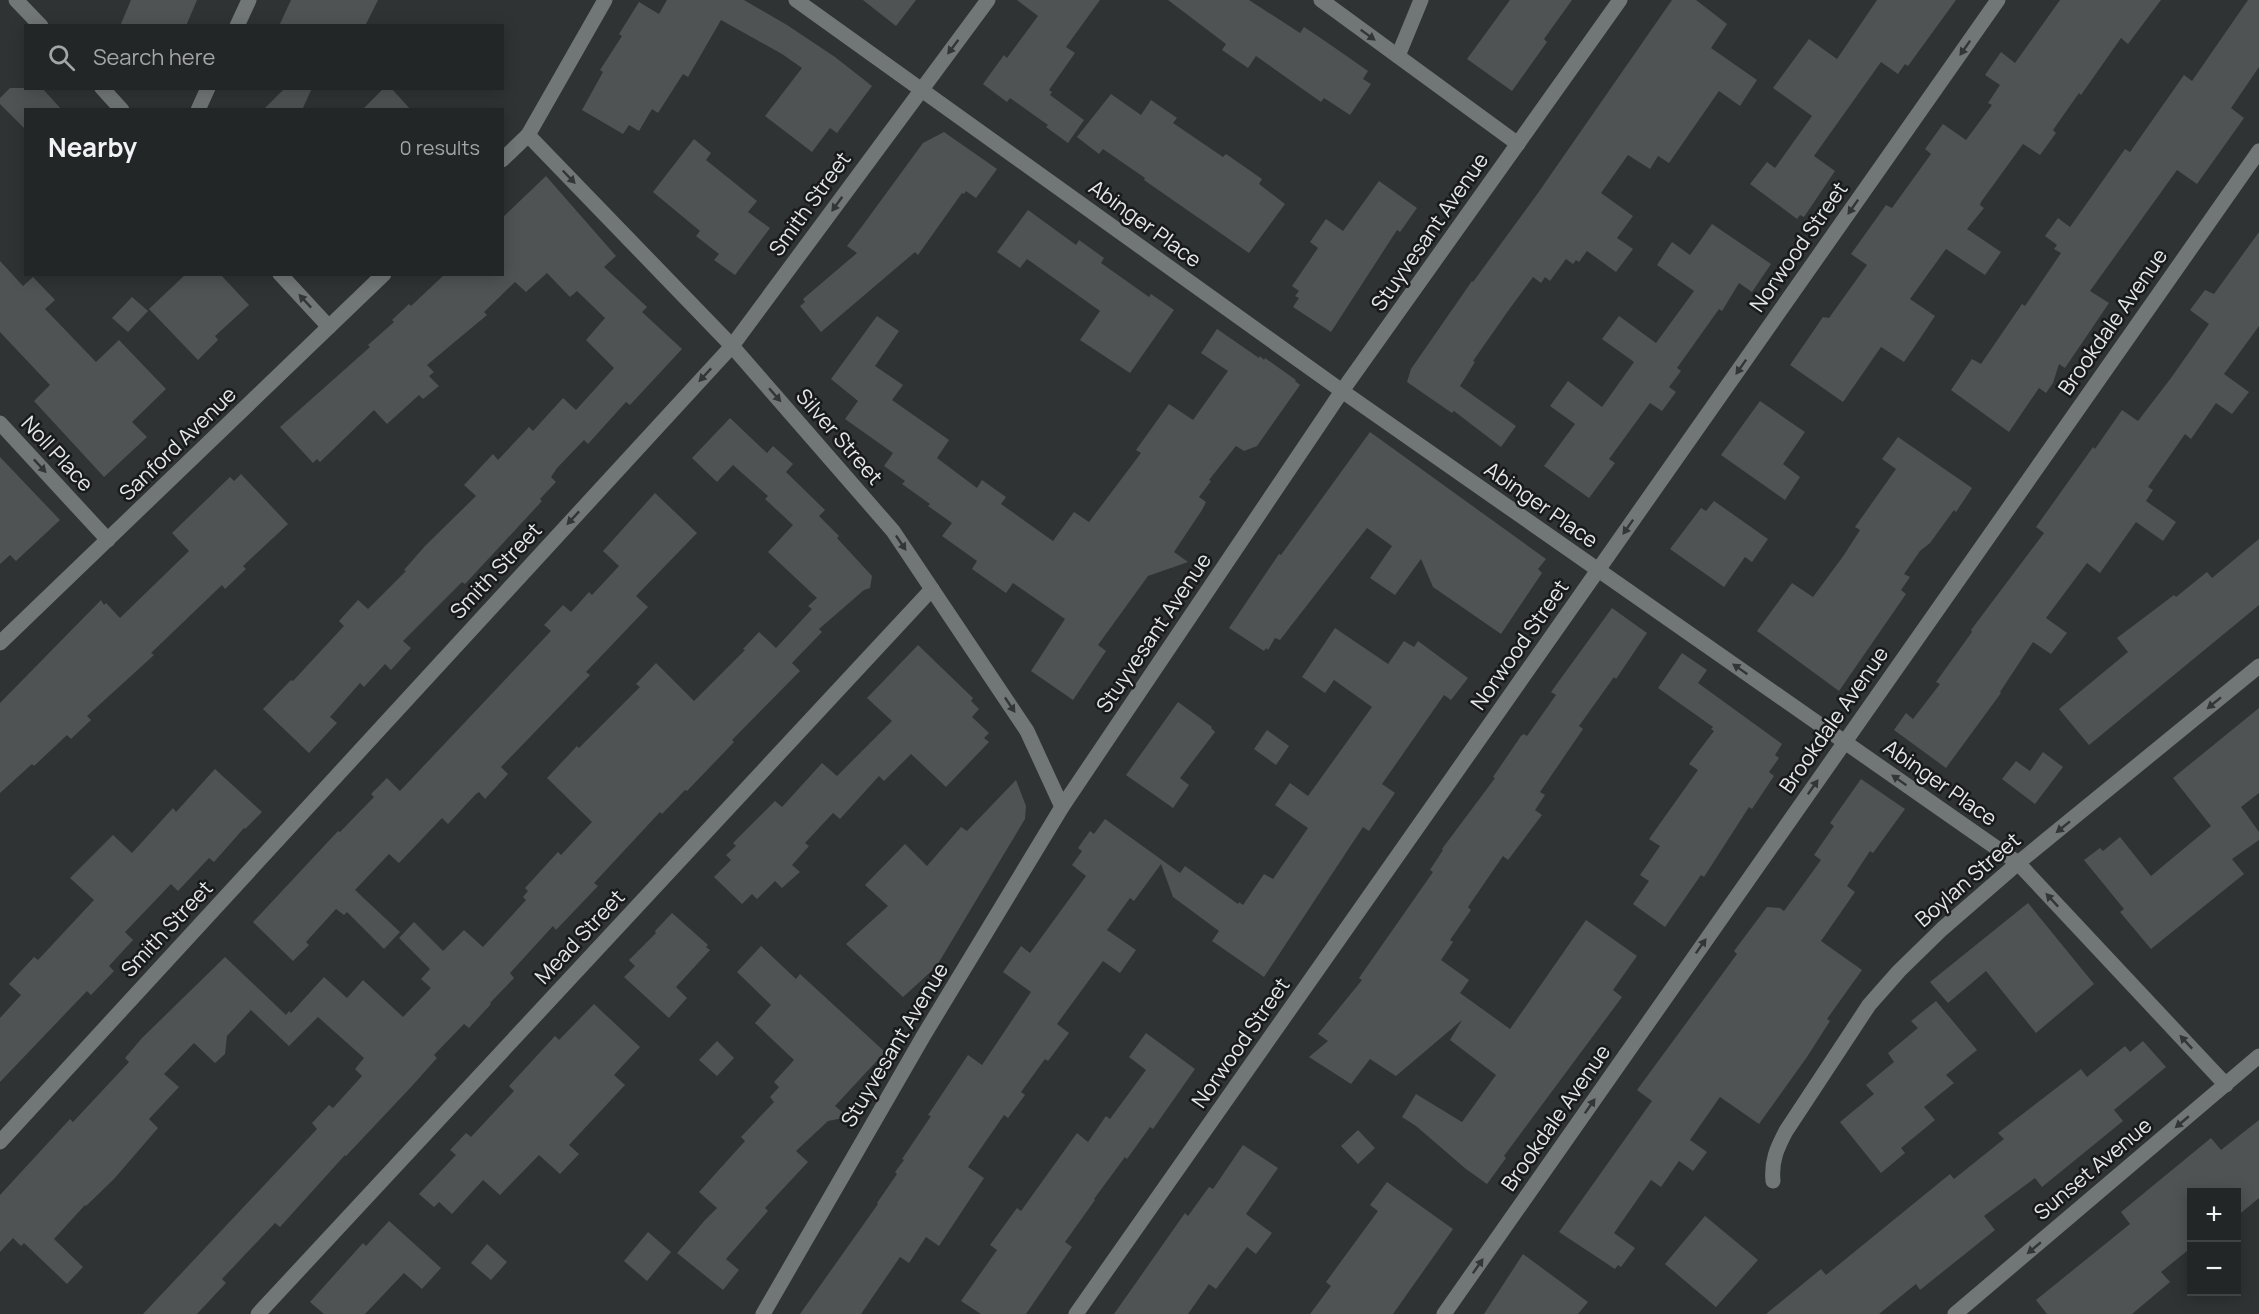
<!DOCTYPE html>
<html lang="en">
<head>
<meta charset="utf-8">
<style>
	:root { --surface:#232627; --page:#2b2e2f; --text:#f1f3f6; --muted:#a3a5a7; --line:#404344 }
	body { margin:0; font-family:Manrope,sans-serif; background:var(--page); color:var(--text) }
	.controls { position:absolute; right:18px; bottom:18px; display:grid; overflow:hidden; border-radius:0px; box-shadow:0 3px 15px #0003 }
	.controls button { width:54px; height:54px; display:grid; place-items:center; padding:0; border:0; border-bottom:2px solid var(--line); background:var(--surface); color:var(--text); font:30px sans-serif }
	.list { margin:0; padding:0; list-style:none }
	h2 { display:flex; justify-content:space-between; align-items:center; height:78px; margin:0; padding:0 24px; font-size:26px }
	h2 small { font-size:20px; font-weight:400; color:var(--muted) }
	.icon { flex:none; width:33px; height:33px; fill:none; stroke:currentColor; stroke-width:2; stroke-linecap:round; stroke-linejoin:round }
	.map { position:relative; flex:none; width:2259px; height:1314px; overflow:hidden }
	.search { position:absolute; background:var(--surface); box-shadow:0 3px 15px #0003; left:24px; top:24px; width:480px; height:66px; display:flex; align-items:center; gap:15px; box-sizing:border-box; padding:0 21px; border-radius:0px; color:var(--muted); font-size:22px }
	.panel { position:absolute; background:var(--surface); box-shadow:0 3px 15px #0003; left:24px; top:108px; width:480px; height:168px; border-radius:0px }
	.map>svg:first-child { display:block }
	.building { fill:#4f5354 }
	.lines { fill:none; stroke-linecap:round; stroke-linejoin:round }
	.street { stroke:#717677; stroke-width:15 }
	.secondary { stroke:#717677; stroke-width:15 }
	.oneway { fill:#333637 }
	.labels { text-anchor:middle; stroke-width:5; stroke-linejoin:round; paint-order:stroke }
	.street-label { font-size:21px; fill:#e5e8e8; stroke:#181a1b }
</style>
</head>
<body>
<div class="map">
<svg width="2259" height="1314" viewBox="0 0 2259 1314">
	<rect width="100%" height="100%" fill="#2f3334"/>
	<!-- building -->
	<g class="building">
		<polygon points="131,0 197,0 186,26 120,26"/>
		<polygon points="291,0 378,0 365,26 279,26"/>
		<polygon points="667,0 744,0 787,25 835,57 872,86 837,133 830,128 812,152 765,116 802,68 782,54 721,20 688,77 683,74 658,113 652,109 639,131 629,125 623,134 582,110 603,72 600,70 622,36 619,34 639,2 659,14"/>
		<polygon points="863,0 916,0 896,26"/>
		<polygon points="1017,0 1100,0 1066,47 1075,53 1049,90 1052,92 1050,95 1084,120 1068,143 1046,127 1048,125 1010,98 1007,102 983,84 1004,55 1007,58 1038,16"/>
		<polygon points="1168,0 1249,0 1300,33 1304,27 1325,41 1368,71 1363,79 1371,84 1350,115 1324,98 1321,102 1256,56 1248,68 1222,50 1226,44"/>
		<polygon points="1510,0 1572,0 1544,39 1547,42 1512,91 1467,59"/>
		<polygon points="1672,0 1696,0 1727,24 1711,48 1757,80 1740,106 1719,91 1669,163 1658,156 1650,169 1628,155 1601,193 1633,216 1617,238 1633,249 1616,272 1587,251 1579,262 1576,260 1573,264 1566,259 1550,281 1545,277 1541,283 1533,277 1508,311 1473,361 1475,362 1460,386 1516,426 1501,447 1454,411 1452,413 1407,382 1411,369 1472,281 1473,282 1538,193"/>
		<polygon points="1877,0 1956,0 1908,66 1905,64 1898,74 1881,62 1814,156 1835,171 1804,217 1800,215 1797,219 1750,184 1767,162 1775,168 1812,116 1773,88 1809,39 1837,59"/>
		<polygon points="2060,0 2161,0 2128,44 2121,38 2081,95 2079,93 2053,130 2056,133 2040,155 2023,144 1981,202 1980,205 1984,208 1967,229 2001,252 1985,275 1946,249 1910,299 1935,316 1919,340 1904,362 1881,347 1843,402 1790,365 1823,317 1829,318 1867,265 1851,254 1886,205 1892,208 1931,154 1925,149 1943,124 1966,140 1992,105 1988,103 2000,85 1985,75 2001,52 2015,63"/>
		<polygon points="2248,0 2259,0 2259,67 2231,108 2244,118 2197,184 2177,170 2090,291 2109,303 2065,368 2059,364 2053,383 2046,393 2039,388 2009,432 1951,390 1972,359 1981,364 2022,304 2025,306 2061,253 2054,249 2057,245 2045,236 2058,218 2070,227 2125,149 2130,152 2184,75 2192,81"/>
		<polygon points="10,88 42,88 62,110 26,110 26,130 0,104 0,98"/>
		<polygon points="285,88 312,88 302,110 263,110"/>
		<polygon points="384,88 391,88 411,110 362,110"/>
		<polygon points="1111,94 1141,115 1151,100 1177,118 1173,123 1223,157 1226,154 1262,179 1259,184 1285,204 1249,253 1167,196 1144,180 1145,178 1103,149 1099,154 1077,137"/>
		<polygon points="944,132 997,169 976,198 966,191 964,194 962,193 918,255 915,252 821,332 800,306 805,302 803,299 857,253 847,246 863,225 923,143"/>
		<polygon points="694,139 711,153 706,160 757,201 748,212 770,228 735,275 714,260 719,254 696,236 700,231 653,192"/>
		<polygon points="546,176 616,256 604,267 647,307 642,312 682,349 630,405 626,402 588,444 584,440 557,468 551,477 556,482 540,499 542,501 465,584 462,582 403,641 411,648 391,670 385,664 364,687 360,683 330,717 337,723 309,753 263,709 291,680 293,681 344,626 339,621 358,600 368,609 406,571 404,570 425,546 476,496 464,485 493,454 498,460 529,427 533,431 563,398 576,410 614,368 586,340 605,318 577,291 570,297 547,273 526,292 515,282 484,312 487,315 427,365 434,372 429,376 439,386 423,399 419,395 387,424 374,410 320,462 317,459 313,463 280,427 370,347 368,345 394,322 392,320 409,304 411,306 445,274 502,274 502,218"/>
		<polygon points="1379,181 1417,208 1400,232 1397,230 1331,332 1293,307 1299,298 1295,296 1299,291 1292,286 1318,248 1310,242 1326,219 1343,231"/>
		<polygon points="1028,210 1076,245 1079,240 1104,258 1101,263 1149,297 1151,294 1174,310 1130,373 1080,340 1100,311 1027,259 1020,268 997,252"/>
		<polygon points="1712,224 1771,264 1752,292 1739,283 1722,311 1719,309 1677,368 1681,371 1669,387 1676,392 1662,411 1650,403 1609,459 1615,463 1589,498 1544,466 1575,424 1550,406 1568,381 1602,407 1634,362 1602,339 1619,316 1656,343 1694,291 1657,265 1672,242 1690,255"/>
		<polygon points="2259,232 2259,326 2224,374 2249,392 2232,414 2216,403 2191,439 2185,434 2148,487 2153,490 2146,501 2176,522 2163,541 2136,522 2100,573 2087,563 2046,618 2067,633 2051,654 2033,642 2000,692 2001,693 1946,768 1894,730 1906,713 1913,719 1940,684 1936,682 1972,632 1971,630 2044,533 2036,527 2093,447 2095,449 2122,410 2138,421 2171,378 2209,324 2190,310 2205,290 2214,294"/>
		<polygon points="0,261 23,286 33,277 55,300 45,309 96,362 119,340 166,389 132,422 147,437 104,477 34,401 50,385 0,332"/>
		<polygon points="186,274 220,274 249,305 215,336 218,340 198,360 149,309"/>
		<polygon points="132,297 148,311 128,332 112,318"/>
		<polygon points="877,316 899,331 875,366 903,385 892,400 949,440 937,458 977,488 982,480 1006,497 1001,504 1053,541 1074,512 1089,522 1141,453 1136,450 1169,404 1193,420 1228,371 1201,353 1217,329 1259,358 1260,356 1264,360 1265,358 1296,380 1295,381 1300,385 1257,446 1244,451 1236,446 1209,480 1211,481 1199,497 1206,502 1202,510 1174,552 1188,562 1148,576 1098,645 1106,651 1073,700 1031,671 1065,619 1013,583 1006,593 972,569 977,561 942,536 952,523 928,506 930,504 902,484 905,481 884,466 893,453 845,419 858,401 831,379"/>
		<polygon points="1760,401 1805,432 1783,464 1800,477 1785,500 1721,455"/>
		<polygon points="730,418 767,453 773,446 793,464 786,472 825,510 819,516 839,536 837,538 872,576 870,588 864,590 819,629 822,632 792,663 800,671 732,740 734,742 687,791 685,790 662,814 660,812 594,883 598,886 556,930 553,926 510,973 514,978 490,1003 491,1004 469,1028 464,1024 434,1055 437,1058 412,1086 346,1156 345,1155 280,1227 275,1223 222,1279 226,1283 197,1314 143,1314 317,1129 312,1123 329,1105 333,1108 362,1076 355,1069 364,1058 318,1017 289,1046 251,1010 227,1036 225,1054 215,1063 194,1043 164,1074 179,1087 149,1119 158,1128 114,1179 86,1206 85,1205 54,1239 83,1267 67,1284 24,1243 21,1246 13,1238 0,1252 0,1195 70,1119 73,1122 129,1062 125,1058 142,1038 225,957 286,1015 289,1011 291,1013 324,977 347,998 363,980 403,1017 431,988 421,979 430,969 399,938 414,922 443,951 464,930 483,947 526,900 523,897 528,891 525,888 558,852 561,855 592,822 547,778 577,746 579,748 640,687 636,684 656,663 694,701 745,650 743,649 759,632 776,648 812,609 808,606 817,598 768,552 793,525 765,499 768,496 733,465 717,482 692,458"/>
		<polygon points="1370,432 1546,559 1538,569 1542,573 1501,634 1433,587 1421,559 1395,595 1370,578 1392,546 1367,528 1280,640 1275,638 1268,650 1266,648 1264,651 1229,628 1279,554 1281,555"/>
		<polygon points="1898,437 1972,488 1956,512 1954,510 1930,543 1920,551 1904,574 1910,577 1901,590 1906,594 1839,691 1757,631 1792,583 1813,597 1844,555 1860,530 1855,527 1896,469 1882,459"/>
		<polygon points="0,457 60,520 16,561 10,555 0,564"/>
		<polygon points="241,474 288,524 243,566 246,569 225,589 222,585 151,653 154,655 87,716 91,720 71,739 67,735 34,766 32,764 0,793 0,703 101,600 104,605 106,603 120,618 189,551 172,533 230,477 234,481"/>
		<polygon points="655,493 697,533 636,596 648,607 586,672 590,675 501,767 508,774 485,799 479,792 476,794 448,824 442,818 399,863 389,854 355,890 400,932 384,949 347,912 344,915 336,909 306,942 309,945 293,961 253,922 338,831 340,832 374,797 371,794 387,778 400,791 551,631 544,625 563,605 571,612 589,592 592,595 619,566 603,551"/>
		<polygon points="1714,501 1768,539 1752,562 1745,557 1724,587 1670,549 1701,508 1706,511"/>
		<polygon points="2259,539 2259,605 2089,745 2059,709 2128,652 2117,638 2174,595 2176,597 2207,572 2212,578"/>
		<polygon points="1612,608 1647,633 1616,679 1614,677 1579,726 1583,729 1540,792 1545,795 1535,810 1542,815 1508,860 1503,856 1468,907 1471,910 1450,940 1453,942 1441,960 1469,980 1460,993 1510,1029 1586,920 1637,956 1613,990 1622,997 1504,1156 1506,1158 1487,1184 1466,1169 1416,1126 1402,1117 1416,1094 1462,1122 1496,1075 1450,1040 1462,1020 1396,1076 1370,1059 1351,1084 1309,1057 1328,1041 1318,1034 1362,980 1359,978 1433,872 1430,870 1443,850 1442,849 1495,778 1493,777 1521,736 1524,734 1527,736 1556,695 1551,692"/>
		<polygon points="1335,628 1388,664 1404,641 1414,647 1418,641 1468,678 1451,700 1444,695 1382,784 1395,793 1369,831 1363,827 1264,977 1212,941 1219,931 1173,897 1161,864 1134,901 1130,898 1107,930 1136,950 1120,973 1103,961 1057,1024 1069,1033 1048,1061 1045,1059 1021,1092 1025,1095 1008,1118 1004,1115 968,1167 984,1178 939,1246 926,1237 909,1263 900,1257 861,1314 800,1314 878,1204 877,1203 897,1174 895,1172 904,1160 902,1159 931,1116 928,1115 968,1055 982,1065 1031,992 1003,972 1021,946 1030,953 1086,876 1072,865 1082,851 1078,848 1090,831 1094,834 1105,819 1180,873 1185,866 1238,904 1239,902 1243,905 1264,874 1273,879 1308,828 1275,805 1290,783 1308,796 1372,707 1334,680 1325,693 1302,677"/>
		<polygon points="918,645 973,698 971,701 979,709 972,717 989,733 984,738 989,742 946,787 911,754 884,781 879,776 840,819 833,813 805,843 809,846 792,865 800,872 782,888 775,881 757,899 752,894 742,904 714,877 731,860 726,855 736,846 733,843 775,801 782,807 822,763 837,776 892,721 867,698"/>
		<polygon points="1682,653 1707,670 1698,683 1782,744 1775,755 1779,758 1769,772 1774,776 1752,809 1749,807 1704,877 1701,875 1665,927 1633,904 1649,881 1640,875 1660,846 1649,839 1698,770 1689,764 1714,731 1711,729 1713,727 1658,688"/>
		<polygon points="1178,702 1212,727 1211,728 1215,732 1180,778 1189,785 1173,808 1126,775"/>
		<polygon points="2259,708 2259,793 2241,807 2259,832 2259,840 2232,859 2244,874 2151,949 2120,912 2124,909 2084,860 2100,848 2103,851 2120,837 2151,876 2211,826 2173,778"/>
		<polygon points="1267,730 1289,746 1276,765 1254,749"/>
		<polygon points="2043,752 2063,767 2035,804 2002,779 2016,761 2030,771"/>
		<polygon points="215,769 262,812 245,829 244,828 214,862 209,858 178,891 171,884 125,932 133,940 109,966 114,971 91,995 87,991 0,1082 0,1018 21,995 9,984 34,957 38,960 94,900 70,878 113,835 132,853 173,808 176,812"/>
		<polygon points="1861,779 1905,809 1873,853 1870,851 1847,886 1855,892 1821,941 1862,970 1827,1019 1830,1021 1807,1057 1759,1124 1720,1097 1690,1140 1707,1152 1693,1171 1679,1161 1661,1187 1651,1180 1614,1233 1635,1248 1621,1267 1618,1265 1615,1269 1559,1232 1652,1101 1637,1090 1737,954 1734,951 1767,907 1780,908 1784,911 1821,860 1814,855 1834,826 1830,823"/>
		<polygon points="1016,780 1026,806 1025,819 936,967 903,997 846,944 888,906 865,885 905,844 927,866 961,827 967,831"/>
		<polygon points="2028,903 2094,984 2036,1033 1986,971 1948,1003 1930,982"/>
		<polygon points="672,913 708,945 706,947 710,950 676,987 687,998 669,1018 624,977 635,966 629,960 656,933 655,931"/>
		<polygon points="761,946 796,979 800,974 885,1052 835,1106 848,1117 828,1121 796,1151 808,1162 765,1208 768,1211 726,1259 739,1270 723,1290 677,1253 705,1220 717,1208 699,1192 745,1141 741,1137 774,1102 770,1097 779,1087 774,1082 794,1060 755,1023 771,1005 737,972"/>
		<polygon points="1936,1001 1977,1050 1946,1075 1954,1083 1924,1107 1935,1120 1901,1148 1905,1153 1881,1173 1840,1122 1874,1094 1866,1085 1894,1062 1888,1053 1918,1028 1911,1021"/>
		<polygon points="594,1004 640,1047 614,1075 625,1085 569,1145 579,1154 560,1174 539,1155 500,1195 483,1180 452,1214 439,1202 434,1207 419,1194 456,1155 450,1150 466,1133 471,1137 514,1091 509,1086 555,1036 559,1040"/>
		<polygon points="1146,1033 1195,1069 1153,1129 1150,1127 1127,1159 1125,1157 1094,1199 1095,1200 1065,1242 1072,1247 1026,1314 981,1314 961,1301 997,1250 990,1245 1017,1208 1021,1211 1077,1133 1088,1142 1106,1116 1110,1119 1146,1070 1129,1057"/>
		<polygon points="717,1041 734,1058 717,1076 699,1060"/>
		<polygon points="2143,1041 2166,1067 2114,1110 2123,1121 2042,1187 2035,1178 1984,1216 1995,1230 1920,1290 1916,1284 1879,1314 1766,1314 1821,1269 1826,1275 1950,1174 1954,1179 2004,1139 1998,1133 2081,1069 2087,1077 2125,1046 2130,1052"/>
		<polygon points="2259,1120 2259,1198 2236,1217 2236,1192 2192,1192 2192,1247 2161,1272 2170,1282 2132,1314 2047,1314 2036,1300 2130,1224 2121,1212 2211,1138 2221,1150"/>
		<polygon points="1358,1130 1375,1148 1358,1164 1341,1146"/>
		<polygon points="1243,1145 1278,1168 1246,1214 1272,1233 1256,1254 1247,1247 1216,1289 1209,1284 1188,1314 1114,1314 1185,1213 1188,1216 1209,1187 1213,1189"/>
		<polygon points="1387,1182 1453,1229 1393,1314 1310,1314 1331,1286 1326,1282 1378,1211 1370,1205"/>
		<polygon points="1705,1216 1758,1260 1716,1307 1665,1264"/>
		<polygon points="389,1221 441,1268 422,1289 404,1273 365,1314 324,1314 310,1302 363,1243 366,1246"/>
		<polygon points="648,1232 671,1252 647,1281 624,1261"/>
		<polygon points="487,1244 507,1262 491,1280 471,1263"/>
		<polygon points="1523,1254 1588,1302 1578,1314 1484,1314"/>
	</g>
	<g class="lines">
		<!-- street -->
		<g class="street">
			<polyline points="16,0 41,26"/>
			<polyline points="796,0 1342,391 2018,863 2226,1085"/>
			<polyline points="1321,0 1518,144"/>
			<polyline points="237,26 249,0"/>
			<polyline points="1398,56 1421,0"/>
			<polyline points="102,88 122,110"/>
			<polyline points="198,110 208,88"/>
			<polyline points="528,135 732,346 893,531 1027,731 1062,807"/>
			<polyline points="280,274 329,327"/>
			<polyline points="0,423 108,540"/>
			<polyline points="0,1142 732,346 988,0"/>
			<path d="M1773,1181C1771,1161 1777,1148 1786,1131L1869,1005L1899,971L1942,929L2018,863L2259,666"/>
			<polyline points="258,1314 932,589"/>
			<polyline points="1076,1314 1998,0"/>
			<polyline points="1444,1314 2259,151"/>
			<polyline points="1955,1314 2259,1056"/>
		</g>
		<!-- secondary -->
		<g class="secondary">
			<polyline points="502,160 528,135 605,0"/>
			<polyline points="0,643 384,274"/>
			<polyline points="763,1314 924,1035 1062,807 1342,391 1620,0"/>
		</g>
	</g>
	<!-- one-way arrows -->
	<defs><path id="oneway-solid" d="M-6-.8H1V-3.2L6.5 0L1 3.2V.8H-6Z" transform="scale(1.5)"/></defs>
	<g class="oneway">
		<use href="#oneway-solid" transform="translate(1368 35) rotate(36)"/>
		<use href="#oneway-solid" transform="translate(953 47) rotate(127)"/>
		<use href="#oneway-solid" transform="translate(1965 48) rotate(125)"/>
		<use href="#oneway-solid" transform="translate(569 177) rotate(46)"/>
		<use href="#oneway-solid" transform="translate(837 204) rotate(126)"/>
		<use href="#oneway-solid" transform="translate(1853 207) rotate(125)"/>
		<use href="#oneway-solid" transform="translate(305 301) rotate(-133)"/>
		<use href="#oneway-solid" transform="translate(1741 367) rotate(125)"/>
		<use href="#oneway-solid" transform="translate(705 375) rotate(133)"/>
		<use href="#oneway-solid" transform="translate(775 395) rotate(49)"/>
		<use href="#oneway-solid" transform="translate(40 466) rotate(47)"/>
		<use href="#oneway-solid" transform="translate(573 518) rotate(133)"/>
		<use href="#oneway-solid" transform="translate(1628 527) rotate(125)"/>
		<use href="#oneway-solid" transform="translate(901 543) rotate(56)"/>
		<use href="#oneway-solid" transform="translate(1740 669) rotate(-145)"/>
		<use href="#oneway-solid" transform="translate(2214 703) rotate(141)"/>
		<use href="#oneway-solid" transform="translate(1010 705) rotate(56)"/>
		<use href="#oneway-solid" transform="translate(1899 780) rotate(-145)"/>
		<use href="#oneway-solid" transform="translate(1813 787) rotate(-55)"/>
		<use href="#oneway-solid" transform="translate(2063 827) rotate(141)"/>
		<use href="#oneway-solid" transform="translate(2052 900) rotate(-133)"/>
		<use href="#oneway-solid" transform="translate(1701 946) rotate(-55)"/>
		<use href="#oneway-solid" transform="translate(2186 1042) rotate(-133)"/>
		<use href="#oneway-solid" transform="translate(1590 1106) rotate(-55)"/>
		<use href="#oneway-solid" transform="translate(2182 1122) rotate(140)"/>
		<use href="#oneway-solid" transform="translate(2034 1248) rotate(140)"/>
		<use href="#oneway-solid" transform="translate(1478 1266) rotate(-55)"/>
	</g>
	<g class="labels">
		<!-- street labels -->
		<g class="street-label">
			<text transform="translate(810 204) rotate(-54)" y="7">Smith Street</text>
			<text transform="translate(1145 224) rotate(36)" y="7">Abinger Place</text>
			<text transform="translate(1430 232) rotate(-55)" y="7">Stuyvesant Avenue</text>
			<text transform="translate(1799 247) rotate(-55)" y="7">Norwood Street</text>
			<text transform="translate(2113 322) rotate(-55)" y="7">Brookdale Avenue</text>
			<text transform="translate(839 437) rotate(49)" y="7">Silver Street</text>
			<text transform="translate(178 444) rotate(-44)" y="7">Sanford Avenue</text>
			<text transform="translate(57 454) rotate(47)" y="7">Noll Place</text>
			<text transform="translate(1541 505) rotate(35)" y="7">Abinger Place</text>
			<text transform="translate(496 571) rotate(-47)" y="7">Smith Street</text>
			<text transform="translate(1154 633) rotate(-56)" y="7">Stuyvesant Avenue</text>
			<text transform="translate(1520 645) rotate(-55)" y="7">Norwood Street</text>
			<text transform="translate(1834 720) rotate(-55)" y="7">Brookdale Avenue</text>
			<text transform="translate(1940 783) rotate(35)" y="7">Abinger Place</text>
			<text transform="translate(1968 880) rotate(-41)" y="7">Boylan Street</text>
			<text transform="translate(167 929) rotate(-47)" y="7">Smith Street</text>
			<text transform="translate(580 937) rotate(-47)" y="7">Mead Street</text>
			<text transform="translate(1241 1043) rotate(-55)" y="7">Norwood Street</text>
			<text transform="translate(895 1045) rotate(-59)" y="7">Stuyvesant Avenue</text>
			<text transform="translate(1556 1118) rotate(-55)" y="7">Brookdale Avenue</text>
			<text transform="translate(2093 1169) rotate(-40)" y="7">Sunset Avenue</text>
		</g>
	</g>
</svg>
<div class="controls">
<button>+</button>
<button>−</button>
</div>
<div class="search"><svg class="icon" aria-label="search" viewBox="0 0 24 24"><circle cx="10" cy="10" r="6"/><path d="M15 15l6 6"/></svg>Search here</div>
<section class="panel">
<h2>Nearby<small>0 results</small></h2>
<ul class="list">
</ul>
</section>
</div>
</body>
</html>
